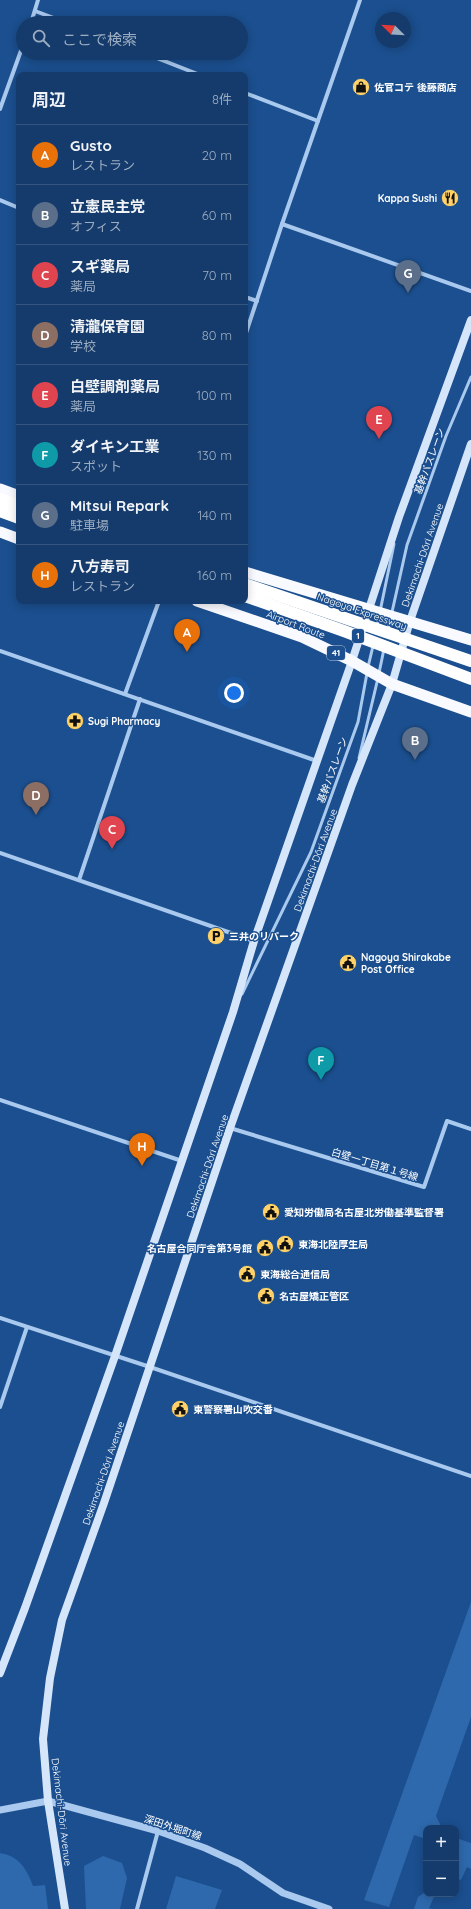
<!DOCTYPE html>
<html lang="ja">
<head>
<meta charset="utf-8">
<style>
	:root { --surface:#143b6b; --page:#214673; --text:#f1f3f6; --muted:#9dadc1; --line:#33557e; --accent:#d6ab8b }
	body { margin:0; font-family:Quicksand,"Noto Sans JP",sans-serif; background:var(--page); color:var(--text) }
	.controls { position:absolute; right:12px; bottom:12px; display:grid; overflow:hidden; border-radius:8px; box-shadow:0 2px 10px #0003 }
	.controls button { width:36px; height:36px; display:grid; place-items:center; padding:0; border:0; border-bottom:1px solid var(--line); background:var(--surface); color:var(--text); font:20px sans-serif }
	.compass { position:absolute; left:375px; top:12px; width:36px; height:36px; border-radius:50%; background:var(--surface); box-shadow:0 2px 10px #0003; rotate:294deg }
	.you { position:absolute; left:234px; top:693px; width:14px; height:14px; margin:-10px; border:3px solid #fff; border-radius:50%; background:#1a73e8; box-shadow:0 0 0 6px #1a73e833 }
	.badge { display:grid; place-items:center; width:26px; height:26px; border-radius:50%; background:var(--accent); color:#fff; font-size:13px; font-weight:700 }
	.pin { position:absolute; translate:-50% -33px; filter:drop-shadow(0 1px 2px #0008) }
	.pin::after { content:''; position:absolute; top:21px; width:14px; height:12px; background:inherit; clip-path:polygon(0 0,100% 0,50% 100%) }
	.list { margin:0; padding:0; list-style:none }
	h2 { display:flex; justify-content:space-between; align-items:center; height:52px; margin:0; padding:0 16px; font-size:17px }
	h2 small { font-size:13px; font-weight:400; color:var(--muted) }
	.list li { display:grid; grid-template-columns:26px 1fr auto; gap:12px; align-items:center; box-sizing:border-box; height:60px; padding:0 16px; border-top:1px solid var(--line) }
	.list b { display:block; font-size:15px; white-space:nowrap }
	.list p { margin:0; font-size:13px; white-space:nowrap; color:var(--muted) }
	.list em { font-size:13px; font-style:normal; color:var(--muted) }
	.icon { flex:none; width:22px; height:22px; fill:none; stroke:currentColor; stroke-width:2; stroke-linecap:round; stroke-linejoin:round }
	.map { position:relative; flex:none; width:471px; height:1909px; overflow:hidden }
	.search { position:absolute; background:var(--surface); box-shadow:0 2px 10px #0003; left:16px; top:16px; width:232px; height:44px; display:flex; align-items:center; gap:10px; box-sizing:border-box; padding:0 14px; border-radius:22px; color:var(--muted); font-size:15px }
	.panel { position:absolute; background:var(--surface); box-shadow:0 2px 10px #0003; left:16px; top:72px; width:232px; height:532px; border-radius:8px }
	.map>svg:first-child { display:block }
	.green { fill:#2e69ad }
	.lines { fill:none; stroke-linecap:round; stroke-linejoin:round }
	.service { stroke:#a9c9ee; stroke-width:3 }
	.minor { stroke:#a9c9ee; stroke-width:4 }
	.tertiary { stroke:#a9c9ee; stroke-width:7 }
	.secondary { stroke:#d6e6fa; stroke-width:8 }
	.trunk { stroke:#f8faff; stroke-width:11 }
	.motorway { stroke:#fff; stroke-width:12 }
	.motorway-bridge { stroke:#fff; stroke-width:12 }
	.labels { text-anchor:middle; stroke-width:3; stroke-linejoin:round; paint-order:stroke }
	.shield { fill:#1b4f8f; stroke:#bbcadd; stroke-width:1 }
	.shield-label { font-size:9px; font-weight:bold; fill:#fff }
	.poi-label { font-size:10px; font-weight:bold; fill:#fff; stroke:#1b4f8f; text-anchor:start }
	.street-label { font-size:10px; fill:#fff; stroke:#1b4f8f }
</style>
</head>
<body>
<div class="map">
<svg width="471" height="1909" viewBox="0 0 471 1909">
	<rect width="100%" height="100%" fill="#1b4f8f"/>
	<!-- green -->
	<g class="green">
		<polygon points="471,1602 471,1717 436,1816 442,1828 426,1828 426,1839 414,1835 389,1907 364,1900"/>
		<polygon points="456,1838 471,1843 471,1869 467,1867 461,1880 456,1878"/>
		<path d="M0,1853C19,1856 27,1869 33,1886L45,1885L48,1909H0Z"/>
		<polygon points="103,1856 122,1863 127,1878 120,1909 86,1909 84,1866"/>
		<polygon points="176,1876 222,1890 215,1909 166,1909"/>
		<polygon points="424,1893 434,1897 429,1908 432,1909 414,1909 418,1897"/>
	</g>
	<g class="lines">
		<!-- service -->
		<g class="service">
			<polyline points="377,626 394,544"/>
			<polyline points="388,630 407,545 446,436 471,377"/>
			<polyline points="368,667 373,646"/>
			<polyline points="379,673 384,649"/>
			<polyline points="359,758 378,678"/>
			<polyline points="242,994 311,852 358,722 367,673"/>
		</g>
		<!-- minor -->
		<g class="minor">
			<polyline points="35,11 67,23"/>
			<polyline points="31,23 38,0"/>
			<polyline points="144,53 200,75"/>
			<polyline points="245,93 318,121"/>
			<polyline points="0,109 23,45"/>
			<polyline points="0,200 19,208"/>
			<polyline points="282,224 471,291"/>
			<polyline points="245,297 257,301"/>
			<polyline points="245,336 282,224 360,0"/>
			<polyline points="0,651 317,761"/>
			<polyline points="125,694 159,601"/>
			<polyline points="0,853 254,941"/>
			<polyline points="79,880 140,699"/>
			<polyline points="0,1100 182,1161"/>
			<polyline points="230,1128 424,1187 447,1121 471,1129"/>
			<polyline points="0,1318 150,1367 471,1476"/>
			<polyline points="0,1407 27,1327"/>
			<polyline points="137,1909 158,1831"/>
		</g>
		<!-- tertiary -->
		<polyline class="tertiary" points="0,1810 48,1801 158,1831 205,1848 240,1864 283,1893 329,1909"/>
		<!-- secondary -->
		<g class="secondary">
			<polyline points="0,1673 25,1608 115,1356 233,1012 254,941 352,661 399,517 471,320"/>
			<polyline points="65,1909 48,1801 43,1739 50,1678 62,1620 104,1503 230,1128 352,785 392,684 410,621 471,444"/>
		</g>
		<!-- trunk -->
		<g class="trunk">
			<polyline points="0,489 19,496"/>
			<polyline points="0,532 19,539"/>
			<polyline points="245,572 471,640"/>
			<polyline points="197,601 302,637 352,661 392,684 471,712"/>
		</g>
		<!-- motorway -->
		<g class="motorway">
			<polyline points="0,499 19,506"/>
			<polyline points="0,511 19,518"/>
		</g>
		<!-- motorway-bridge -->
		<g class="motorway-bridge">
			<polyline points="245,584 471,661"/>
			<polyline points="245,596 344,631 471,679"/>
		</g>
	</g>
	<!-- icons -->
	<defs>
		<symbol id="shop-disc" viewBox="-11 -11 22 22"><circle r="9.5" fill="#ffd166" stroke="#1b4f8f"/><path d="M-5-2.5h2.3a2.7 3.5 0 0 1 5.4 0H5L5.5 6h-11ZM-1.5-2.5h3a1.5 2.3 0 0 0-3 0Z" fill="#111"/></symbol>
		<symbol id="restaurant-disc" viewBox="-11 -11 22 22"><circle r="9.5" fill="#ffd166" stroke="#1b4f8f"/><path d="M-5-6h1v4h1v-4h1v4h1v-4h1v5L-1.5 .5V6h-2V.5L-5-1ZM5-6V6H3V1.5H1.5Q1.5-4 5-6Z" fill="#111"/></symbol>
		<symbol id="pharmacy-disc" viewBox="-11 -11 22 22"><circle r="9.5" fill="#ffd166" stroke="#1b4f8f"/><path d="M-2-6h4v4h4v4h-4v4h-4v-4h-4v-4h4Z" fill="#111"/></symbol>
		<symbol id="parking-disc" viewBox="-11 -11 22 22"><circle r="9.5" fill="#ffd166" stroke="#1b4f8f"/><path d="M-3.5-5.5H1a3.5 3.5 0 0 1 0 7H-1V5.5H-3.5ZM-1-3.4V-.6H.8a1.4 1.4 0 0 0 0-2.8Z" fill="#111"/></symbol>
		<symbol id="civic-disc" viewBox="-11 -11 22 22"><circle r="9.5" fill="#ffd166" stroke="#1b4f8f"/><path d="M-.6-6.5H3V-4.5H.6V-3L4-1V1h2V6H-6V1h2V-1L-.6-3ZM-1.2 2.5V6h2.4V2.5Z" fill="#111"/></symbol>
	</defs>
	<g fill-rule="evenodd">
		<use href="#shop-disc" x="351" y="77" width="20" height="20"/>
		<use href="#restaurant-disc" x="440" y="188" width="20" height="20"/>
		<use href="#pharmacy-disc" x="65" y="711" width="20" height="20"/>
		<use href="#parking-disc" x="206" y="926" width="20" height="20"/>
		<use href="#civic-disc" x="338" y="953" width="20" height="20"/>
		<use href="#civic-disc" x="261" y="1202" width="20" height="20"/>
		<use href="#civic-disc" x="275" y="1234" width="20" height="20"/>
		<use href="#civic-disc" x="255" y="1238" width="20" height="20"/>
		<use href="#civic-disc" x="237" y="1264" width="20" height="20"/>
		<use href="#civic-disc" x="256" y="1286" width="20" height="20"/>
		<use href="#civic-disc" x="170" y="1399" width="20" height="20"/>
	</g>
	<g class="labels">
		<!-- shield labels -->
		<g class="shield">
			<rect x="352" y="629" width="12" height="14" rx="3"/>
			<rect x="327" y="646" width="18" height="14" rx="3"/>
		</g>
		<g class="shield-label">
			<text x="358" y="639">1</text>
			<text x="336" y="656">41</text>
		</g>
		<!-- poi labels -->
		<g class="poi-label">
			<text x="374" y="91">佐官コテ 後藤商店</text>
			<text x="437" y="202" text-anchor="end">Kappa Sushi</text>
			<text x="88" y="725">Sugi Pharmacy</text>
			<text x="229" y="940">三井のリパーク</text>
			<text x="361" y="961">Nagoya Shirakabe<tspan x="361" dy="12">Post Office</tspan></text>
			<text x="284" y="1216">愛知労働局名古屋北労働基準監督署</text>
			<text x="298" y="1248">東海北陸厚生局</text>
			<text x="252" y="1252" text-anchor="end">名古屋合同庁舎第3号館</text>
			<text x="260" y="1278">東海総合通信局</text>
			<text x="279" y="1300">名古屋矯正管区</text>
			<text x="193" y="1413">東警察署山吹交番</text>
		</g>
		<!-- street labels -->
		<g class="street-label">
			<text transform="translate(429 461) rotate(-70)" y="4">基幹バスレーン</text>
			<text transform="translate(422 555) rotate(-71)" y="4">Dekimachi-Dōri Avenue</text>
			<text transform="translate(362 611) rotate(19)" y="4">Nagoya Expressway</text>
			<text transform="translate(296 624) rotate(21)" y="4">Airport Route</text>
			<text transform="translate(332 770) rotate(-70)" y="4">基幹バスレーン</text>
			<text transform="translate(315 860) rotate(-70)" y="4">Dekimachi-Dōri Avenue</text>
			<text transform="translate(375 1164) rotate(17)" y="4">白壁一丁目第１号線</text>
			<text transform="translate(207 1166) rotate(-71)" y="4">Dekimachi-Dōri Avenue</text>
			<text transform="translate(103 1473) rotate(-71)" y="4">Dekimachi-Dōri Avenue</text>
			<text transform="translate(62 1812) rotate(83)" y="4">Dekimachi-Dōri Avenue</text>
			<text transform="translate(173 1827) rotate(18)" y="4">深田外堀町線</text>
		</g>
	</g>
</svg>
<div class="controls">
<button>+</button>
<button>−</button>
</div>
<svg class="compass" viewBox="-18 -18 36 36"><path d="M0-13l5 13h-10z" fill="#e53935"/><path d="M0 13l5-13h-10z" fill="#9dadc1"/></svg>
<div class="you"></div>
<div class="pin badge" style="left:187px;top:652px;background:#e8710a">A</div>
<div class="pin badge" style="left:415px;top:760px;background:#5c6f8a">B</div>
<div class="pin badge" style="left:112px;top:849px;background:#e0444e">C</div>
<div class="pin badge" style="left:36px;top:815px;background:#8d6e63">D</div>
<div class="pin badge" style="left:379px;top:439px;background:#e0444e">E</div>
<div class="pin badge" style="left:321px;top:1080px;background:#0f9aa8">F</div>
<div class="pin badge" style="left:408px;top:293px;background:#5c6f8a">G</div>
<div class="pin badge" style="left:142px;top:1166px;background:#e8710a">H</div>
<div class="search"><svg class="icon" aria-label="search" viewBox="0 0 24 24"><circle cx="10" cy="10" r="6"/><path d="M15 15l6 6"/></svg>ここで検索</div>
<section class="panel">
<h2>周辺<small>8件</small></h2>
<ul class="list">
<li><span class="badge" style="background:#e8710a">A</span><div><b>Gusto</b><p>レストラン</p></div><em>20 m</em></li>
<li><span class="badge" style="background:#5c6f8a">B</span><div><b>立憲民主党</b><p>オフィス</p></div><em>60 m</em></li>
<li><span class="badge" style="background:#e0444e">C</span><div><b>スギ薬局</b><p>薬局</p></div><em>70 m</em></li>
<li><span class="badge" style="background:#8d6e63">D</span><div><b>清瀧保育園</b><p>学校</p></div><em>80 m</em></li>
<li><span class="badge" style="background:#e0444e">E</span><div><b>白壁調剤薬局</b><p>薬局</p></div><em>100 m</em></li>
<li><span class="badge" style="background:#0f9aa8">F</span><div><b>ダイキン工業</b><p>スポット</p></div><em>130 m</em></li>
<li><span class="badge" style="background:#5c6f8a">G</span><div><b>Mitsui Repark</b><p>駐車場</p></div><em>140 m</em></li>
<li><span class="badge" style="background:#e8710a">H</span><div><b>八方寿司</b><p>レストラン</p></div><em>160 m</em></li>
</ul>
</section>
</div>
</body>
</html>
